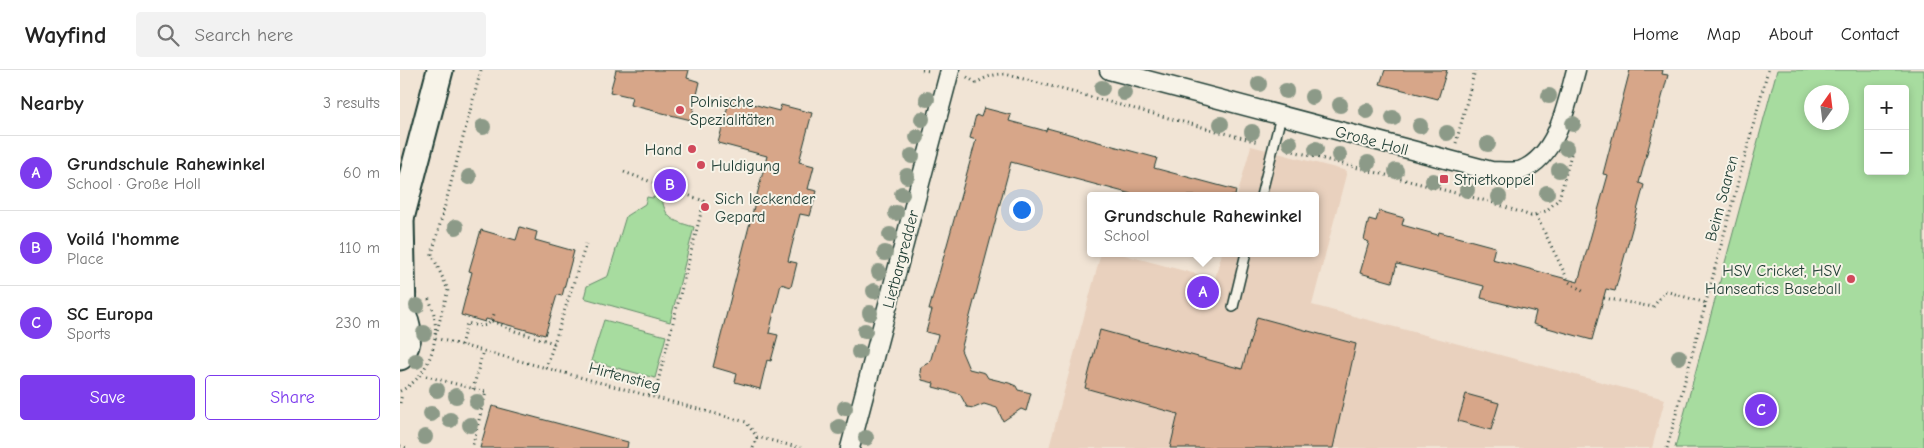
<!DOCTYPE html>
<html lang="en">
<head>
<meta charset="utf-8">
<style>
	:root { --surface:#fff; --page:#f2f2f2; --text:#222; --muted:#767676; --line:#e0e0e0; --accent:#7c3aed }
	body { margin:0; font-family:"Comic Neue",sans-serif; background:var(--page); color:var(--text) }
	.controls { position:absolute; right:15px; top:15px; display:grid; overflow:hidden; border-radius:5px; box-shadow:0 2px 8px #0003 }
	.controls button { width:45px; height:45px; display:grid; place-items:center; padding:0; border:0; border-bottom:1px solid var(--line); background:var(--surface); color:var(--text); font:25px sans-serif }
	.compass { position:absolute; left:1404px; top:15px; width:45px; height:45px; border-radius:50%; background:var(--surface); box-shadow:0 2px 8px #0003; rotate:14deg }
	.you { position:absolute; left:621px; top:139px; width:18px; height:18px; margin:-12px; border:4px solid #fff; border-radius:50%; background:#1a73e8; box-shadow:0 0 0 8px #1a73e833 }
	.badge { display:grid; place-items:center; width:32px; height:32px; border-radius:50%; background:var(--accent); color:#fff; font-size:16px; font-weight:700 }
	.pin { position:absolute; translate:-50% -50%; border:2px solid #fff; box-shadow:0 1px 5px #0006 }
	.popup { position:absolute; left:687px; top:122px; width:232px; height:65px; box-sizing:border-box; display:grid; place-content:center; border-radius:5px; background:var(--surface); filter:drop-shadow(0 1px 4px #0005); font-size:16px; white-space:nowrap; color:var(--muted) }
	.popup b { font-size:19px; color:var(--text) }
	.popup::after { content:''; position:absolute; left:50%; top:100%; margin-left:-10px; border:10px solid transparent; border-top-color:var(--surface) }
	.list { margin:0; padding:0; list-style:none }
	h2 { display:flex; justify-content:space-between; align-items:center; height:65px; margin:0; padding:0 20px; font-size:21px }
	h2 small { font-size:16px; font-weight:400; color:var(--muted) }
	.list li { display:grid; grid-template-columns:32px 1fr auto; gap:15px; align-items:center; box-sizing:border-box; height:75px; padding:0 20px; border-top:1px solid var(--line) }
	.list b { display:block; font-size:19px; white-space:nowrap }
	.list p { margin:0; font-size:16px; white-space:nowrap; color:var(--muted) }
	.list em { font-size:16px; font-style:normal; color:var(--muted) }
	.actions { display:flex; gap:10px; padding:15px 20px }
	.actions a { flex:1; padding:11px 0; border:1px solid var(--accent); border-radius:5px; text-align:center; font-size:18px; color:var(--accent) }
	.actions .main { background:var(--accent); color:#fff }
	.icon { flex:none; width:28px; height:28px; fill:none; stroke:currentColor; stroke-width:2; stroke-linecap:round; stroke-linejoin:round }
	.map { position:relative; flex:none; width:1524px; height:378px; overflow:hidden }
	header { display:flex; align-items:center; gap:30px; box-sizing:border-box; height:70px; padding:0 25px; background:var(--surface); border-bottom:1px solid var(--line) }
	header strong { font-size:24px }
	nav { display:flex; gap:28px; margin-inline-start:auto; font-size:18px }
	.search { width:350px; height:45px; background:var(--page); display:flex; align-items:center; gap:12px; box-sizing:border-box; padding:0 18px; border-radius:5px; color:var(--muted); font-size:19px }
	main { display:flex }
	aside { flex:1; background:var(--surface) }
	.map>svg:first-child { display:block }
	.built { fill:#e9d1be }
	.green { fill:#a7dc9f; stroke:#638c6a; fill-rule:evenodd }
	.building { fill:#d7a689; stroke:#1f3d34 }
	.lines { fill:none; stroke-linecap:round; stroke-linejoin:round }
	.lane-casing { stroke:#1f3d34; stroke-width:12 }
	.street-casing { stroke:#1f3d34; stroke-width:21 }
	.secondary-casing { stroke:#1f3d34; stroke-width:29 }
	.path { stroke:#1f3d34; stroke-width:3; stroke-dasharray:1 4; stroke-linecap:butt }
	.lane { stroke:#f7f3e8; stroke-width:9 }
	.street { stroke:#f7f3e8; stroke-width:18 }
	.secondary { stroke:#f7f3e8; stroke-width:25 }
	.tree { fill:#8c9a88 }
	.poi-dot { fill:#d1495b; stroke:#f7f3e8; stroke-width:2 }
	.labels { text-anchor:middle; stroke-width:4; stroke-linejoin:round; paint-order:stroke }
	.poi-label { font-size:16px; fill:#1f3d34; stroke:#f7f3e8; text-anchor:start }
	.street-label { font-size:16px; fill:#1f3d34; stroke:#f7f3e8 }
</style>
</head>
<body>
<header>
<strong>Wayfind</strong>
<div class="search"><svg class="icon" aria-label="search" viewBox="0 0 24 24"><circle cx="10" cy="10" r="6"/><path d="M15 15l6 6"/></svg>Search here</div>
<nav><a>Home</a><a>Map</a><a>About</a><a>Contact</a></nav>
</header>
<main>
<aside>
<h2>Nearby<small>3 results</small></h2>
<ul class="list">
<li><span class="badge">A</span><div><b>Grundschule Rahewinkel</b><p>School · Große Holl</p></div><em>60 m</em></li>
<li><span class="badge">B</span><div><b>Voilá l'homme</b><p>Place</p></div><em>110 m</em></li>
<li><span class="badge">C</span><div><b>SC Europa</b><p>Sports</p></div><em>230 m</em></li>
</ul>
<div class="actions"><a class="main">Save</a><a>Share</a></div>
</aside>
<div class="map">
<svg width="1524" height="378" viewBox="0 0 1524 378">
	<rect width="100%" height="100%" fill="#f1e4d5"/>
	<filter id="ink" filterUnits="userSpaceOnUse"><feTurbulence type="fractalNoise" baseFrequency=".02" numOctaves="2"/><feDisplacementMap in="SourceGraphic" scale="10" xChannelSelector="R" yChannelSelector="G"/><feConvolveMatrix kernelMatrix="1 2 1 2 8 2 1 2 1" color-interpolation-filters="sRGB"/></filter>
	<g filter="url(#ink)">
		<!-- built -->
		<polygon class="built" points="851,76 947,101 912,235 1265,329 1252,378 649,378 701,183 717,183 815,209 822,183 916,183 916,126 837,126"/>
		<!-- green -->
		<g class="green">
			<path d="M1377,0H1524V378H1275ZM1468,19H1505V101H1468ZM1412,22H1442V52H1412Z"/>
			<path d="M258,122L261,123C265,149 270,150 294,157L270,252L184,228L187,216L208,206L226,146L245,134L247,127L253,128Z"/>
			<polygon points="204,250 266,266 255,308 191,291"/>
		</g>
		<!-- building -->
		<g class="building">
			<polygon points="216,0 289,0 287,8 300,12 291,50 230,35 232,27 210,22"/>
			<polygon points="985,0 1047,0 1038,29 980,14"/>
			<polygon points="1230,0 1263,0 1262,4 1268,5 1239,113 1244,115 1215,221 1206,219 1192,270 1133,254 1136,242 1081,228 1084,216 997,194 992,212 960,203 969,172 964,170 969,149 976,151 979,141 1004,148 1002,155 1038,165 1039,162 1095,177 1092,189 1178,212 1208,105 1203,104"/>
			<polygon points="330,28 379,41 381,35 412,43 399,92 414,96 408,119 417,121 410,146 400,144 388,191 397,193 391,217 381,214 369,263 378,265 371,291 367,290 360,319 335,312 337,304 313,297 367,86 318,73"/>
			<polygon points="584,38 611,45 609,51 646,61 647,58 757,88 754,98 836,120 835,126 739,126 611,92 561,280 569,299 585,303 588,308 609,313 616,316 618,320 631,323 626,341 621,339 603,351 597,338 584,334 574,338 567,337 560,324 533,317 534,313 522,310 520,302 521,297 530,292 538,265 526,262 532,240 529,240 576,70 570,68 576,45 581,47"/>
			<polygon points="120,157 137,162 135,170 174,181 162,226 157,225 145,265 86,249 85,252 61,245 72,202 69,201 81,160 116,170"/>
			<polygon points="857,247 956,274 933,378 770,378 778,344 685,318 700,260 842,299"/>
			<polygon points="1066,324 1099,333 1091,360 1058,351"/>
			<polygon points="92,336 228,372 227,378 80,378"/>
		</g>
		<g class="lines">
			<defs>
				<g id="lane">
					<polyline points="861,126 881,46"/>
					<polyline points="833,237 846,183"/>
				</g>
				<g id="street">
					<path d="M709,0L1091,101C1100,101 1114,103 1122,100C1158,85 1167,33 1176,0"/>
					<polyline points="450,378 550,0"/>
				</g>
				<g id="secondary">
					<polyline points="1,150 3,244"/>
					<polyline points="0,152 40,0"/>
					<path d="M0,240C10,255 11,272 0,287"/>
				</g>
			</defs>
			<!-- lane casing -->
			<use href="#lane" class="lane-casing"/>
			<!-- street casing -->
			<use href="#street" class="street-casing"/>
			<!-- secondary casing -->
			<use href="#secondary" class="secondary-casing"/>
			<!-- path -->
			<g class="path">
				<polyline points="81,0 32,184 48,220 35,268 346,352 357,367 401,378"/>
				<polyline points="522,0 531,1"/>
				<path d="M567,7L576,13C586,7 593,4 605,4L858,72"/>
				<polyline points="1056,73 1075,0"/>
				<polyline points="889,80 1094,133 1131,146 1146,141 1159,129 1173,77"/>
				<polyline points="224,102 304,131 254,327"/>
				<polyline points="1136,145 1169,212 1184,222"/>
				<polyline points="1204,228 1253,237 1265,221 1306,233"/>
				<polyline points="92,251 115,261 154,273"/>
				<path d="M61,275L67,253C83,257 90,259 95,241"/>
				<polyline points="146,298 186,174"/>
				<polyline points="26,306 86,322 72,378"/>
				<polyline points="73,319 83,281"/>
				<path d="M0,321C33,306 45,256 27,226"/>
				<polyline points="0,333 2,324"/>
				<polyline points="0,376 7,378"/>
				<polyline points="353,378 357,367"/>
				<polyline points="1267,378 1368,0"/>
			</g>
			<!-- lane -->
			<use href="#lane" class="lane"/>
			<!-- street -->
			<use href="#street" class="street"/>
			<!-- secondary -->
			<use href="#secondary" class="secondary"/>
		</g>
		<!-- trees -->
		<g class="tree">
			<circle cx="859" cy="14" r="8"/>
			<circle cx="702" cy="18" r="8"/>
			<circle cx="886" cy="21" r="8"/>
			<circle cx="724" cy="23" r="8"/>
			<circle cx="1149" cy="26" r="8"/>
			<circle cx="912" cy="27" r="8"/>
			<circle cx="527" cy="29" r="8"/>
			<circle cx="940" cy="35" r="8"/>
			<circle cx="967" cy="41" r="8"/>
			<circle cx="993" cy="48" r="8"/>
			<circle cx="522" cy="49" r="8"/>
			<circle cx="821" cy="54" r="8"/>
			<circle cx="1173" cy="54" r="8"/>
			<circle cx="1020" cy="56" r="8"/>
			<circle cx="83" cy="57" r="8"/>
			<circle cx="852" cy="62" r="8"/>
			<circle cx="1047" cy="63" r="8"/>
			<circle cx="517" cy="67" r="8"/>
			<circle cx="890" cy="73" r="8"/>
			<circle cx="1088" cy="74" r="8"/>
			<circle cx="1166" cy="78" r="8"/>
			<circle cx="916" cy="79" r="8"/>
			<circle cx="939" cy="85" r="8"/>
			<circle cx="512" cy="86" r="8"/>
			<circle cx="968" cy="93" r="8"/>
			<circle cx="1159" cy="100" r="8"/>
			<circle cx="996" cy="101" r="8"/>
			<circle cx="507" cy="106" r="8"/>
			<circle cx="69" cy="107" r="8"/>
			<circle cx="1033" cy="111" r="8"/>
			<circle cx="1067" cy="120" r="8"/>
			<circle cx="1147" cy="123" r="8"/>
			<circle cx="502" cy="124" r="8"/>
			<circle cx="1099" cy="127" r="8"/>
			<circle cx="496" cy="143" r="8"/>
			<circle cx="56" cy="157" r="8"/>
			<circle cx="490" cy="165" r="8"/>
			<circle cx="485" cy="183" r="8"/>
			<circle cx="479" cy="202" r="8"/>
			<circle cx="474" cy="221" r="8"/>
			<circle cx="17" cy="236" r="8"/>
			<circle cx="470" cy="243" r="8"/>
			<circle cx="465" cy="261" r="8"/>
			<circle cx="24" cy="263" r="8"/>
			<circle cx="459" cy="282" r="8"/>
			<circle cx="1279" cy="287" r="8"/>
			<circle cx="16" cy="291" r="8"/>
			<circle cx="37" cy="320" r="8"/>
			<circle cx="56" cy="326" r="8"/>
			<circle cx="77" cy="332" r="8"/>
			<circle cx="445" cy="338" r="8"/>
			<circle cx="31" cy="344" r="8"/>
			<circle cx="50" cy="350" r="8"/>
			<circle cx="70" cy="355" r="8"/>
			<circle cx="439" cy="357" r="8"/>
			<circle cx="25" cy="367" r="8"/>
			<circle cx="466" cy="368" r="8"/>
		</g>
	</g>
	<!-- markers -->
	<g class="poi-dot">
		<circle cx="280" cy="40" r="5"/>
		<circle cx="292" cy="79" r="5"/>
		<circle cx="301" cy="95" r="5"/>
		<rect x="1039" y="104" width="10" height="10" rx="2.5"/>
		<circle cx="305" cy="137" r="5"/>
		<circle cx="1451" cy="209" r="5"/>
	</g>
	<g class="labels">
		<!-- poi labels -->
		<g class="poi-label">
			<text x="290" y="37">Polnische<tspan x="290" dy="18">Spezialitäten</tspan></text>
			<text x="282" y="85" text-anchor="end">Hand</text>
			<text x="311" y="101">Huldigung</text>
			<text x="1054" y="115">Strietkoppel</text>
			<text x="315" y="134">Sich leckender<tspan x="315" dy="18">Gepard</tspan></text>
			<text x="1441" y="206" text-anchor="end">HSV Cricket, HSV<tspan x="1441" dy="18">Hanseatics Baseball</tspan></text>
		</g>
		<!-- street labels -->
		<g class="street-label">
			<text transform="translate(972 70) rotate(15)" y="6">Große Holl</text>
			<text transform="translate(1321 128) rotate(-75)" y="6">Beim Saaren</text>
			<text transform="translate(500 189) rotate(-75)" y="6">Lietbargredder</text>
			<text transform="translate(225 306) rotate(15)" y="6">Hirtenstieg</text>
		</g>
	</g>
</svg>
<div class="controls">
<button>+</button>
<button>−</button>
</div>
<svg class="compass" viewBox="-18 -18 36 36"><path d="M0-13l5 13h-10z" fill="#e53935"/><path d="M0 13l5-13h-10z" fill="#767676"/></svg>
<div class="you"></div>
<div class="pin badge" style="left:803px;top:222px">A</div>
<div class="popup"><b>Grundschule Rahewinkel</b>School</div>
<div class="pin badge" style="left:270px;top:115px">B</div>
<div class="pin badge" style="left:1361px;top:340px">C</div>
</div>
</main>
</body>
</html>
